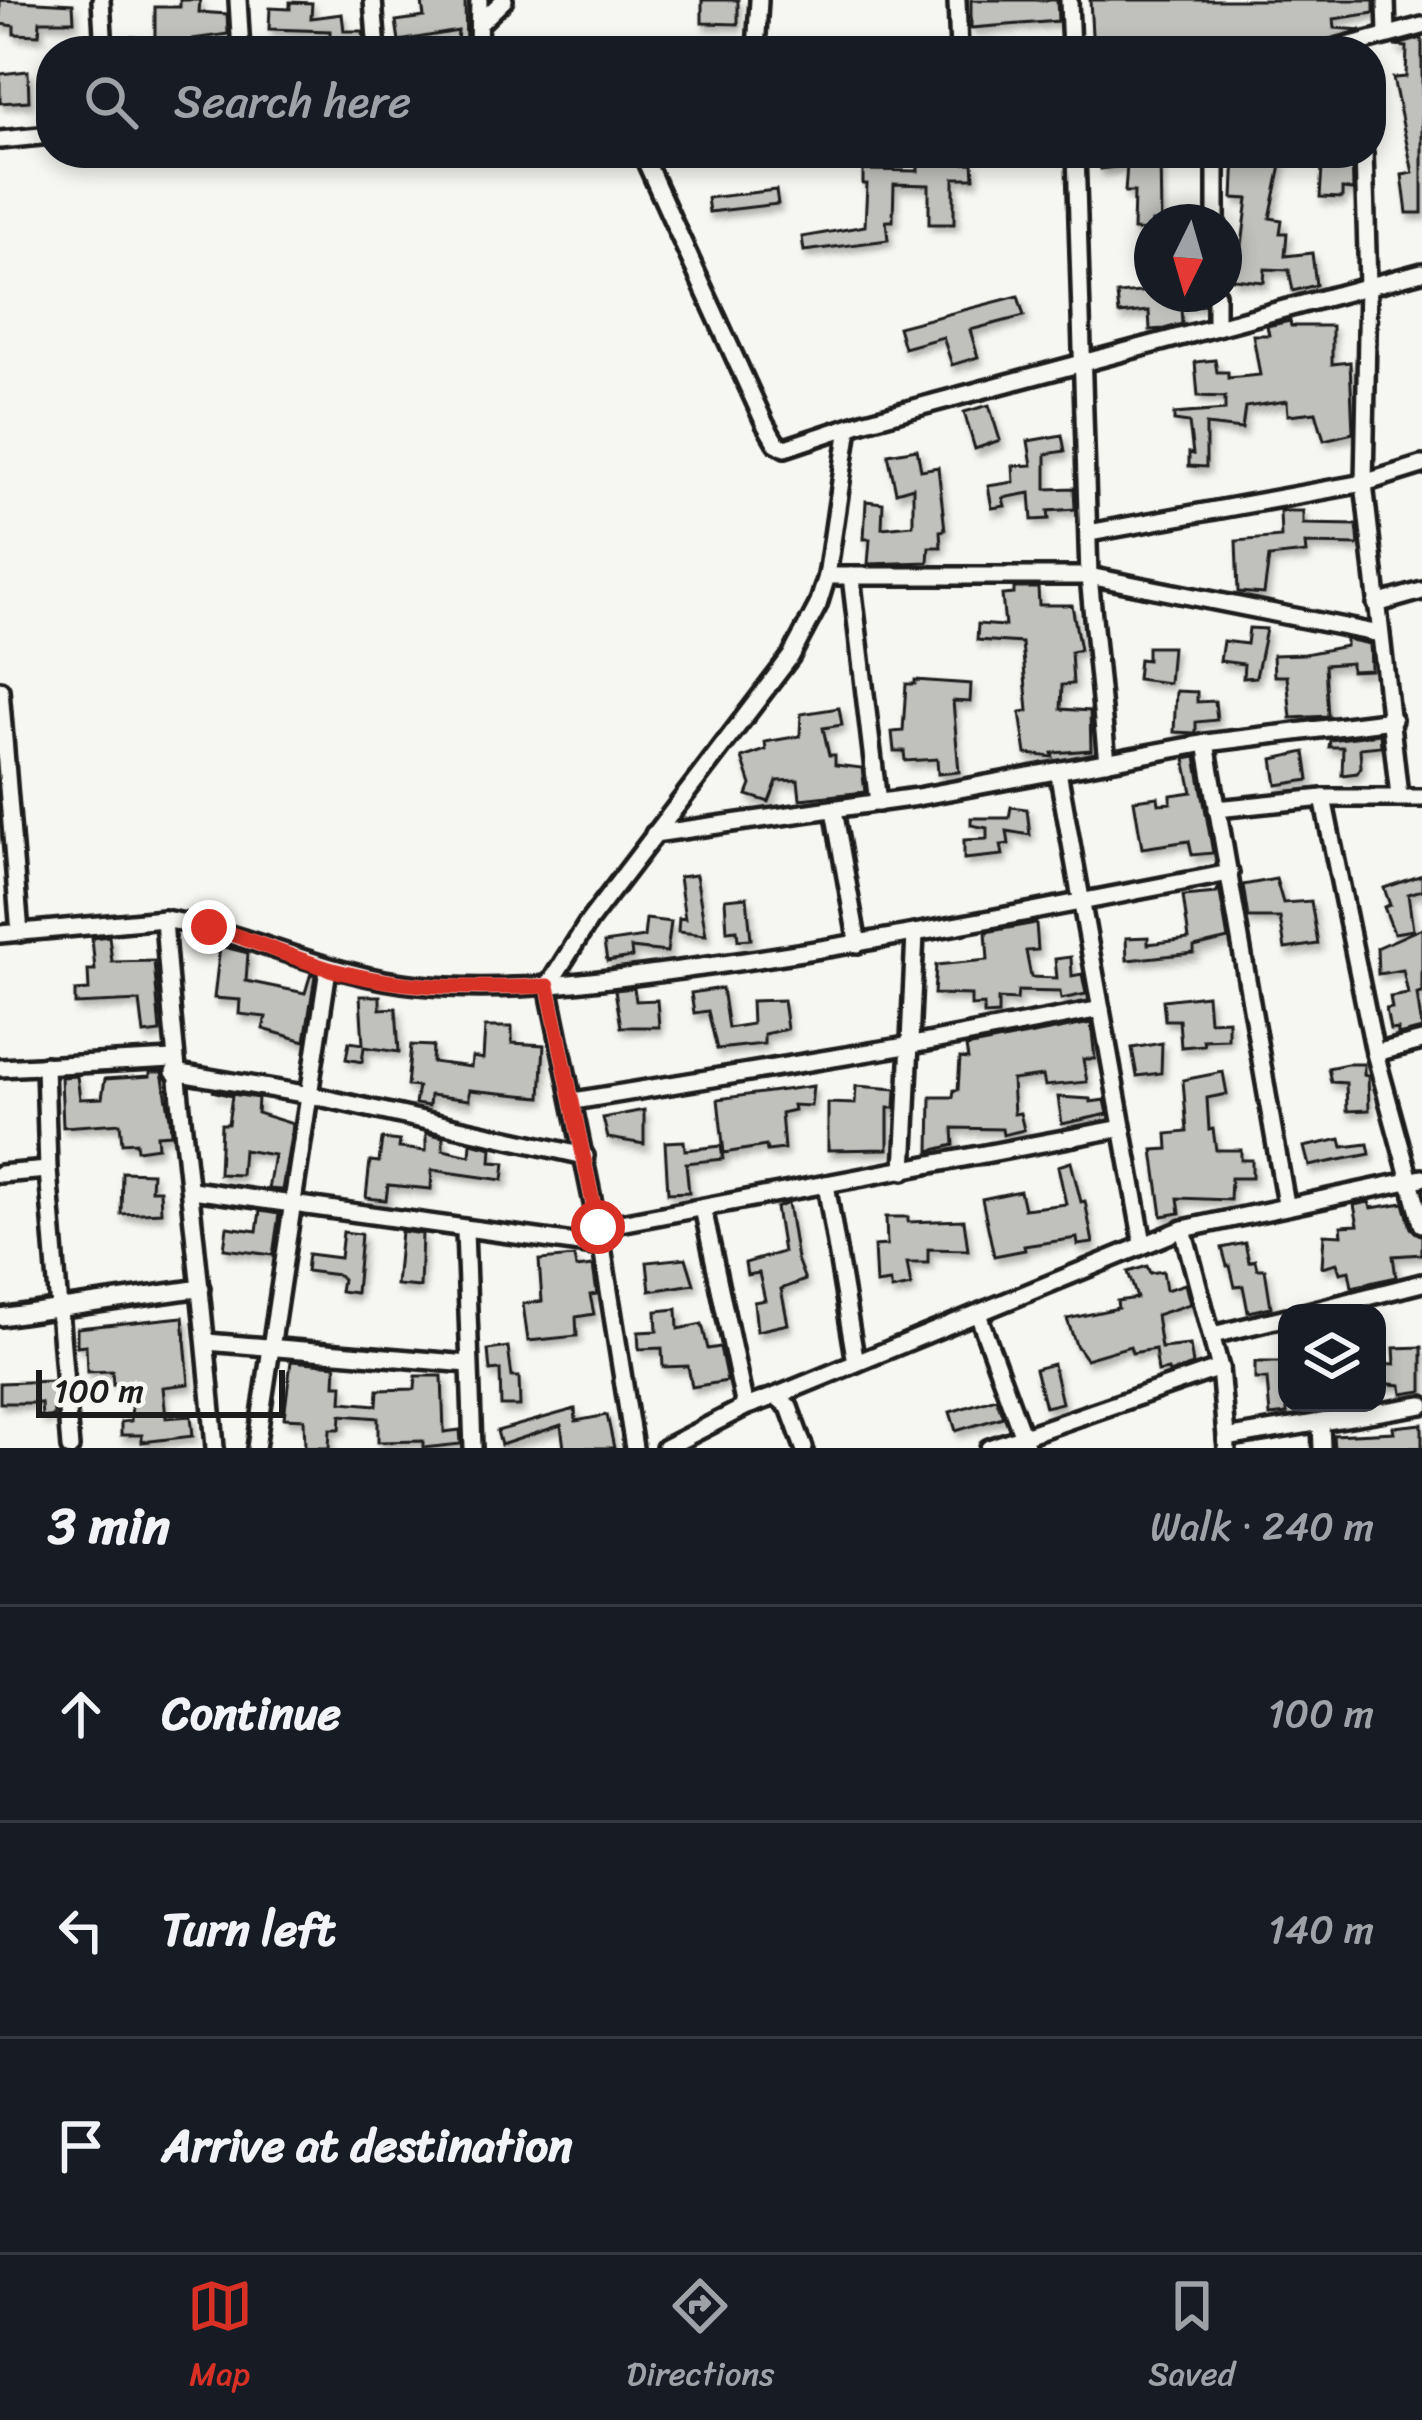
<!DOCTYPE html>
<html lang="en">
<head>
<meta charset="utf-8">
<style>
	:root { --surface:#171b24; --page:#20242c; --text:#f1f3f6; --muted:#9ea1a6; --line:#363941; --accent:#d93025 }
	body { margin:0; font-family:Sriracha,sans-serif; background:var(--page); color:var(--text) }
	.controls { position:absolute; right:36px; bottom:36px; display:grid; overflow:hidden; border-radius:24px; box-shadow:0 6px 18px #0003 }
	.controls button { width:108px; height:108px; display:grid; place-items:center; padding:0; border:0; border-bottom:3px solid var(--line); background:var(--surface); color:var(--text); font:60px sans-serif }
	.compass { position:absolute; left:1134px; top:204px; width:108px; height:108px; border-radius:50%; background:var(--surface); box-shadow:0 6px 18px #0003; rotate:185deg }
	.scale { position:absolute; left:36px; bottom:30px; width:249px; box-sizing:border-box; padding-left:12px; border:6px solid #1c1c1c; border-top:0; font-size:33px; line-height:42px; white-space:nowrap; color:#1c1c1c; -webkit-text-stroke:9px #f6f6f2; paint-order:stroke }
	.stop { position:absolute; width:36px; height:36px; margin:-27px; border:9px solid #d93025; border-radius:50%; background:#fff }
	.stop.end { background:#d93025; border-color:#fff; box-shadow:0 3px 12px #0008 }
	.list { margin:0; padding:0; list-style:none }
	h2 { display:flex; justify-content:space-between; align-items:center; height:156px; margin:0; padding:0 48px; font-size:51px }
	h2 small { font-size:39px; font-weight:400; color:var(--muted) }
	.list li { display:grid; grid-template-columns:78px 1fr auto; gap:36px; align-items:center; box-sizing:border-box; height:216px; padding:0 48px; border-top:3px solid var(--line) }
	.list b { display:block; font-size:45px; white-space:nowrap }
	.list em { font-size:39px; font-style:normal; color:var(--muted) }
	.icon { flex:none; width:66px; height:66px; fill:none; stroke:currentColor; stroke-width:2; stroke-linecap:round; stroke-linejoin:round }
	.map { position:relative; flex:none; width:1422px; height:1448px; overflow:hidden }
	.search { position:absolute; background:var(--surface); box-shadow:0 6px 18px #0003; left:36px; right:36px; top:36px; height:132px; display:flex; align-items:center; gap:30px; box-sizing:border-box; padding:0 42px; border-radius:48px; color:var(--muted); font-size:45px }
	.sheet { height:804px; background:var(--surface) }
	nav { display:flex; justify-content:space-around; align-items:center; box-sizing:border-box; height:168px; border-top:3px solid var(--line); background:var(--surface); font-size:33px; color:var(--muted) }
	nav a { display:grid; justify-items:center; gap:6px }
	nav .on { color:var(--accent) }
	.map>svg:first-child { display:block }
	.building { fill:#c0c0bd; stroke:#1c1c1c; stroke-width:3; filter:url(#shadow) }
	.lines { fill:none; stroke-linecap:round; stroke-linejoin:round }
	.street-casing { stroke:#1c1c1c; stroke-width:24 }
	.street { stroke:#f6f6f2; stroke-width:15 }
	.route { stroke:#d93025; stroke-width:15 }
</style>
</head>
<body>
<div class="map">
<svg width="1422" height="1448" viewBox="0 0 1422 1448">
	<defs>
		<filter id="shadow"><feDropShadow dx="3.5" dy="6" stdDeviation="3" flood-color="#0004"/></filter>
	</defs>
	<rect width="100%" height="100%" fill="#f6f6f2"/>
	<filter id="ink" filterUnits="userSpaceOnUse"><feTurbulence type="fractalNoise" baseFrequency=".00833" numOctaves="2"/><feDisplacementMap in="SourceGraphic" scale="24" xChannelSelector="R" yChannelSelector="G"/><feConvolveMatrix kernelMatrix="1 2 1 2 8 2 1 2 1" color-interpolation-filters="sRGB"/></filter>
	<g filter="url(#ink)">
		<!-- building -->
		<g class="building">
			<polygon points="0,0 73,4 74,21 40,21 39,35 14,34 14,26 0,24"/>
			<polygon points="180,0 200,0 199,12 227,14 228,34 192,39 191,51 132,51 132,37 155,39 155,7 180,7"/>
			<polygon points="465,0 466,51 456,51 458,31 399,41 396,21 424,17 422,3"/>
			<polygon points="702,0 738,0 738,24 702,23"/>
			<polygon points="971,0 1057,0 1058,21 971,28"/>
			<polygon points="1090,0 1374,0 1374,13 1334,19 1335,28 1362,30 1325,40 1317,51 1282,51 1281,46 1260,51 1093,51"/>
			<polygon points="290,2 312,3 311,18 342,14 344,31 363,31 365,51 342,51 342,42 330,42 330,31 269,29 270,8 290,9"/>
			<polygon points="1422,38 1422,213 1407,213 1402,175 1413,173 1393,78 1406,77 1407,47 1394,46"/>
			<polygon points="28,71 29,101 0,103 0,74"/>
			<polygon points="1235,153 1268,153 1268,161 1282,161 1270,218 1282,220 1280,233 1287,233 1285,256 1312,253 1316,285 1293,291 1289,270 1265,269 1264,282 1233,279 1235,245 1242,245 1248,199 1233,198"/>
			<polygon points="1323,153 1352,153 1353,190 1342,189 1342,198 1320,197"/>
			<polygon points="1160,154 1161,222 1152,222 1152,231 1133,230 1134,192 1125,192 1127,165 1101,169 1099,156"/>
			<polygon points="973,163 974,178 954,178 954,224 929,224 929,185 894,184 893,221 886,221 888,240 804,251 802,237 865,226 867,184 863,184 863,170 918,171 918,164"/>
			<polygon points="776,190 778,204 709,212 707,198"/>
			<polygon points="1152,291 1204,294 1204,305 1181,308 1182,324 1164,329 1150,330 1149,311 1119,314 1117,294"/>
			<polygon points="1018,296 1024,316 970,330 978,357 952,365 943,337 904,348 898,327"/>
			<polygon points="1290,321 1291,326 1332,326 1332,364 1350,362 1353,433 1324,440 1316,412 1288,415 1287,401 1245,407 1242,429 1206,425 1206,467 1189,466 1189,453 1193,454 1189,423 1174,421 1174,414 1225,410 1225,397 1198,396 1195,362 1215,360 1217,372 1228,372 1228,378 1260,375 1253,335 1269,335 1267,326"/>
			<polygon points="989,405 1000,440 975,449 964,412"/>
			<polygon points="1062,435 1065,451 1046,454 1046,489 1074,488 1075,509 1048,511 1049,519 1032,520 1030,493 1003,498 1005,506 992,508 988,486 1014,482 1013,466 1032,465 1028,441"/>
			<polygon points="917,449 921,470 938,467 945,530 940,531 941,547 929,547 928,562 868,564 870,539 864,539 866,501 883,503 882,528 913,525 913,487 896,492 888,454"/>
			<polygon points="1280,511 1303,511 1303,524 1357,525 1359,545 1305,544 1306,553 1269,557 1264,594 1238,592 1236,541 1281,537"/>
			<polygon points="1014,588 1038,588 1039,605 1072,605 1080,650 1071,652 1073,684 1062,685 1061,709 1090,711 1091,750 1052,753 1053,757 1026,754 1020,712 1028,711 1022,643 977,640 978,624 1005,626 1002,595 1014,594"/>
			<polygon points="1249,628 1266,629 1256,677 1243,678 1244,664 1220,661 1223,641 1247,644"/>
			<polygon points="1346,639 1370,644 1371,670 1351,671 1351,663 1325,665 1328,716 1291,718 1287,676 1274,676 1273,655 1305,654 1346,646"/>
			<polygon points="1147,647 1172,647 1169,683 1137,679 1139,659 1147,660"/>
			<polygon points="915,680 971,684 970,702 953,701 959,772 938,774 937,759 905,761 904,751 894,751 892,732 903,731 906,684 915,684"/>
			<polygon points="1176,691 1197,692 1197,702 1215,701 1217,720 1196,722 1196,733 1174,732"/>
			<polygon points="839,708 842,725 823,728 829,755 835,755 835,765 862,768 865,792 800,799 798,780 777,781 769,802 747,795 751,785 742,758 766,750 765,742 800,736 801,714"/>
			<polygon points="1380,734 1381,746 1360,748 1361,767 1357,773 1342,775 1343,747 1329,747 1330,740"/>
			<polygon points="1305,752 1309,780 1277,785 1273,759"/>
			<polygon points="1196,757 1213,853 1192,855 1189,841 1142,848 1134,800 1158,797 1159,804 1171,803 1171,795 1192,792 1185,759"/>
			<polygon points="1011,807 1027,809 1030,835 1007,831 1009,844 1001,845 1003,855 964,859 964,840 987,839 987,828 971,825 971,818 1009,818"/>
			<polygon points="696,875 706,935 678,932 679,918 685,919 679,877"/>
			<polygon points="1422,875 1422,890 1408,894 1413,930 1394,933 1384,907 1390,905 1384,888"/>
			<polygon points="1276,879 1283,903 1311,901 1318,944 1285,949 1280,918 1248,918 1243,885"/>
			<polygon points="1219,887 1228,939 1194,947 1194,953 1127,960 1126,938 1148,937 1148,944 1189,939 1183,896 1216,893"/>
			<polygon points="747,897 751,939 738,940 737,930 727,931 725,899"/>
			<polygon points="646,919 671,922 667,952 631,948 632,957 607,961 604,943 644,937"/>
			<polygon points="1036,923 1038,950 1026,951 1031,977 1057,978 1055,959 1071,957 1072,976 1082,974 1086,994 1061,999 1060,992 1018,991 1017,1000 998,999 998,1014 984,1015 984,1005 971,1006 971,995 934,994 936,965 988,960 986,932"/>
			<polygon points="1422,928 1422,993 1417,994 1422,1029 1398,1035 1398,1029 1390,1030 1386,1009 1392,1008 1390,997 1408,994 1403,970 1378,974 1377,948"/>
			<polygon points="109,936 112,962 154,961 160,1032 144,1034 140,1001 75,1004 75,991 89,990 88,970 95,970 92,938"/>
			<polygon points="220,946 248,953 246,981 305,993 311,973 315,975 305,1041 263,1029 266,1017 239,1014 240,1000 214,998"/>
			<polygon points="634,988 636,1001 657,1000 659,1027 621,1027 615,990"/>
			<polygon points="722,988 728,1028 752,1024 751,1001 783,1000 787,1029 764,1034 764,1044 717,1049 708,1011 694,1013 691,993"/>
			<polygon points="1207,995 1209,1021 1228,1020 1228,1039 1203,1040 1204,1045 1181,1047 1179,1020 1165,1020 1163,1000"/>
			<polygon points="360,996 380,996 380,1009 396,1008 399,1052 364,1047 362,1062 346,1059 349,1042 363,1044"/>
			<polygon points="1091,1023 1095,1059 1083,1059 1087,1082 1045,1086 1043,1076 1012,1080 1014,1114 1020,1113 1024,1130 1003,1135 1002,1129 953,1128 954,1145 930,1151 931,1097 953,1097 954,1090 958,1090 960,1058 968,1059 966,1047"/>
			<polygon points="485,1027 512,1027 512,1043 544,1045 541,1097 469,1090 469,1100 430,1095 429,1106 415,1104 418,1087 407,1086 411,1045 433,1046 432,1062 471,1067 472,1057 483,1059"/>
			<polygon points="1162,1043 1161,1073 1137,1076 1132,1048"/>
			<polygon points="1347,1064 1364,1064 1364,1075 1368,1075 1369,1110 1347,1111 1346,1083 1331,1082 1328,1068"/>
			<polygon points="150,1072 162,1072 170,1118 171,1134 157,1135 158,1147 137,1150 136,1142 122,1143 120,1123 63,1127 61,1077 77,1076 80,1099 102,1098 105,1079 150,1076"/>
			<polygon points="1223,1072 1227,1094 1207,1098 1209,1130 1213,1129 1216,1150 1241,1150 1241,1160 1252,1160 1252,1178 1231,1178 1230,1200 1178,1198 1180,1213 1162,1216 1153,1150 1168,1149 1167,1134 1187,1132 1183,1080"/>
			<polygon points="813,1086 811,1106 793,1105 794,1110 781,1113 784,1149 767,1151 766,1146 724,1153 718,1099"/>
			<polygon points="856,1086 896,1089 895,1108 888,1108 888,1149 828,1150 828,1103 855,1104"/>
			<polygon points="212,1091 258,1098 257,1113 293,1124 282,1190 268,1189 274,1155 243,1150 241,1175 219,1174 221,1124 228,1124 232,1096"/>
			<polygon points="1058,1097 1090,1099 1090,1102 1105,1100 1108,1114 1062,1124"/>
			<polygon points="644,1110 644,1144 608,1138 603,1118"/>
			<polygon points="426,1133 443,1137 443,1150 470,1156 471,1143 492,1148 491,1162 505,1163 503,1180 432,1170 431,1189 388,1185 386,1200 366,1198 370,1161 379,1162 382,1139 400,1141 399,1148 426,1151"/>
			<polygon points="1341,1139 1343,1147 1368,1144 1370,1154 1309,1166 1304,1147"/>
			<polygon points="684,1141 685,1150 721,1146 723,1159 686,1163 689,1192 668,1193 665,1142"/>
			<polygon points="1071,1162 1081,1202 1085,1201 1093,1243 1078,1245 1077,1238 1024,1246 1025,1250 994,1256 982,1199 1020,1191 1024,1209 1066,1204 1058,1166"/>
			<polygon points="122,1172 152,1173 151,1190 160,1190 161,1212 121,1214"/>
			<polygon points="1369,1202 1371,1208 1404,1203 1411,1228 1422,1236 1422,1254 1393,1256 1396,1277 1352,1287 1349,1271 1340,1273 1337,1263 1322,1267 1324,1234 1342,1235 1341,1226 1358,1225 1354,1205"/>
			<polygon points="788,1203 797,1259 805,1280 781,1289 788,1324 757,1331 754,1302 765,1300 759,1273 747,1275 745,1263 783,1252 776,1208"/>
			<polygon points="260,1211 279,1214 273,1255 224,1249 227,1227 257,1231"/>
			<polygon points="886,1217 908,1217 908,1222 964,1220 968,1250 928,1249 928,1263 907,1263 911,1286 892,1290 890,1282 876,1284 874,1246 887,1245"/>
			<polygon points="401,1231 422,1234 420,1287 396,1285"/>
			<polygon points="343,1232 361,1234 356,1293 340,1291 342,1279 338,1275 306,1271 308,1254 340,1258"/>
			<polygon points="1245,1243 1249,1262 1255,1260 1257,1269 1265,1269 1271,1307 1248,1312 1243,1286 1235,1287 1230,1266 1227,1266 1222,1248"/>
			<polygon points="574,1257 576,1268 593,1266 597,1294 590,1295 594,1314 576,1317 577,1336 528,1341 523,1304 542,1301 539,1260"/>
			<polygon points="686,1258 694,1284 650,1291 647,1262"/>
			<polygon points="1147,1266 1150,1273 1163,1271 1166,1290 1185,1284 1190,1304 1156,1315 1161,1348 1190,1345 1193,1365 1169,1373 1168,1370 1158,1372 1155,1349 1132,1353 1130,1346 1086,1359 1076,1345 1067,1319 1118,1308 1117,1301 1137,1298 1128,1272"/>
			<polygon points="677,1309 678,1329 702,1324 708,1349 720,1347 727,1381 692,1387 688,1366 663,1367 662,1348 639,1349 638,1332 657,1331 656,1311"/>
			<polygon points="183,1317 189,1384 163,1387 166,1418 191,1416 193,1436 142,1442 142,1435 121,1435 121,1422 131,1421 133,1382 113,1384 112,1371 87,1372 86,1345 77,1346 77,1328"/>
			<polygon points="508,1347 512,1377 519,1377 520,1406 501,1406 500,1370 490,1371 488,1350"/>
			<polygon points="1422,1347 1422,1391 1402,1394 1401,1385 1377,1383 1377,1363 1395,1364 1394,1348"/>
			<polygon points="291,1361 336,1365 335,1385 343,1385 342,1402 377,1405 378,1390 415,1389 416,1376 442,1376 444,1432 460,1430 461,1444 423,1448 423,1441 378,1442 378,1418 341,1415 340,1429 330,1429 329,1448 305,1448 304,1419 284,1418"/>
			<polygon points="1255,1362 1287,1362 1287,1414 1270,1416 1267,1379 1255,1379"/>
			<polygon points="1053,1364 1062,1403 1045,1407 1035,1369"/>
			<polygon points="53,1381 54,1417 42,1417 41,1403 0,1403 0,1383"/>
			<polygon points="996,1398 1003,1417 956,1431 950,1412"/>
			<polygon points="575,1409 576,1421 607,1415 614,1448 564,1448 561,1425 501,1445 497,1431"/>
			<polygon points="1422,1424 1422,1448 1334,1448 1333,1435 1394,1432 1393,1427"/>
		</g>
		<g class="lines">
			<defs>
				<g id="street">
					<polyline points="101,0 104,51"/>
					<polyline points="238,0 241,51"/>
					<polyline points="373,0 377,51"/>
					<polyline points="957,0 959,51"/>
					<polyline points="1069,0 1071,51"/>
					<polyline points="1386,0 1387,35"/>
					<polyline points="479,24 504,0"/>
					<polyline points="478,51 479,0"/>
					<polyline points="756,51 759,0"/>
					<polyline points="1329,51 1422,26"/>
					<polyline points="0,140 51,135"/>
					<polyline points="642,153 765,424 776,443 785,448 866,421 1422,272"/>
					<polyline points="1076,153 1089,576 1107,762"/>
					<polyline points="1216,153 1216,222"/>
					<polyline points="1364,153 1368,285 1364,483 1399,796"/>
					<polyline points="1216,294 1216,327"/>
					<polyline points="1089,533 1364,483 1422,465"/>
					<polyline points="827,576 1089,576 1380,634"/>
					<polyline points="851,576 878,803"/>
					<polyline points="1376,604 1422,591"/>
					<polyline points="0,690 20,933"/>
					<polyline points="1206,743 1286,1204"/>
					<polyline points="1058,771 1143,1243"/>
					<polyline points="1323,798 1375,1053 1422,1224"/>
					<polyline points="1217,809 1323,798 1422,798"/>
					<polyline points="834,810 858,944"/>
					<polyline points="654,834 917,797 1206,743 1393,720"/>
					<path d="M164,919C252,934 330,977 419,985C517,994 613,979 709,966C884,942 1056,906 1230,873"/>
					<path d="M0,934L164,919C176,1096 201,1271 215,1448"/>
					<polyline points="1375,1053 1422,1041"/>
					<polyline points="45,1065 48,1170 70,1448"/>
					<polyline points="0,1068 173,1059"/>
					<polyline points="174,1072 310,1095 585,1156"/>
					<polyline points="574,1101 912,1045 1101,1009"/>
					<polyline points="904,1171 915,934"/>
					<polyline points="0,1174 48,1170"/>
					<polyline points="826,1184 856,1363"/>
					<polyline points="192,1190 602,1247"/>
					<polyline points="703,1208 745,1407"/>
					<polyline points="599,1227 1122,1128"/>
					<polyline points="1183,1229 1220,1368 1227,1448"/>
					<polyline points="465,1231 473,1448"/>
					<polyline points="1304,1313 1422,1283"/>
					<polyline points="978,1314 1027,1448"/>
					<polyline points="0,1317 201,1288"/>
					<polyline points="1213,1335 1287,1317"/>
					<polyline points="207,1342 469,1364"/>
					<polyline points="776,1396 1183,1229 1422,1178"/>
					<polyline points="1321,1423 1322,1448"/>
					<polyline points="1226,1438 1422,1405"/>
					<polyline points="256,1448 328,969"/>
					<polyline points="634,1448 602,1247 548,986 589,921 791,656 818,605 827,576 849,427"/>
					<polyline points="665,1448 745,1407 776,1396 789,1407 804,1448"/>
					<polyline points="989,1448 1220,1368"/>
				</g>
			</defs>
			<!-- street casing -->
			<use href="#street" class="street-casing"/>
			<!-- street -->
			<use href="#street" class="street"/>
		</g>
	</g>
	<g class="lines" filter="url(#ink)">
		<!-- route -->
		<path class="route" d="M209,927C251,939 291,958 333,970C403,989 476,989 548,986L598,1227"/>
	</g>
</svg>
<div class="controls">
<button><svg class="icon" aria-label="layers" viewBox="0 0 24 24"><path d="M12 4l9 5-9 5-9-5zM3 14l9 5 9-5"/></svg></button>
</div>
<svg class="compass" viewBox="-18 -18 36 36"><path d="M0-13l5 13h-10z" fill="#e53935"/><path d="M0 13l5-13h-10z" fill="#9ea1a6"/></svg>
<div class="scale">100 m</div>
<div class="stop" style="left:598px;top:1227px"></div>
<div class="stop end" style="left:209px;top:927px"></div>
<div class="search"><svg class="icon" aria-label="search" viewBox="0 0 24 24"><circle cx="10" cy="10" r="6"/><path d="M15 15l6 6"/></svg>Search here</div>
</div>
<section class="sheet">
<h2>3 min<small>Walk · 240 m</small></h2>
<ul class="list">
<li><svg class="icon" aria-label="ahead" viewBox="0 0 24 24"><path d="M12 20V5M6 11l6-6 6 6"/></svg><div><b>Continue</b></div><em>100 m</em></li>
<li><svg class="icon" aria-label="left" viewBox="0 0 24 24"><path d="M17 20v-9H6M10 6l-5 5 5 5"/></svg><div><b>Turn left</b></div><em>140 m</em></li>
<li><svg class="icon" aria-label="arrive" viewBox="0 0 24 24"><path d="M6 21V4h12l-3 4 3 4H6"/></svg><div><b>Arrive at destination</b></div></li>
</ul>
</section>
<nav>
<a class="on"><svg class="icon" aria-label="map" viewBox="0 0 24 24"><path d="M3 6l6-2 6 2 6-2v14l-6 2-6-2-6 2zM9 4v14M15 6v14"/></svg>Map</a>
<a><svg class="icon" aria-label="directions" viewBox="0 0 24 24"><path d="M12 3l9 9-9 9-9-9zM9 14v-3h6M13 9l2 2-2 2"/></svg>Directions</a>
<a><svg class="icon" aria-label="saved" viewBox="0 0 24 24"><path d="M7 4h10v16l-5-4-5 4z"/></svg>Saved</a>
</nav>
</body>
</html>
